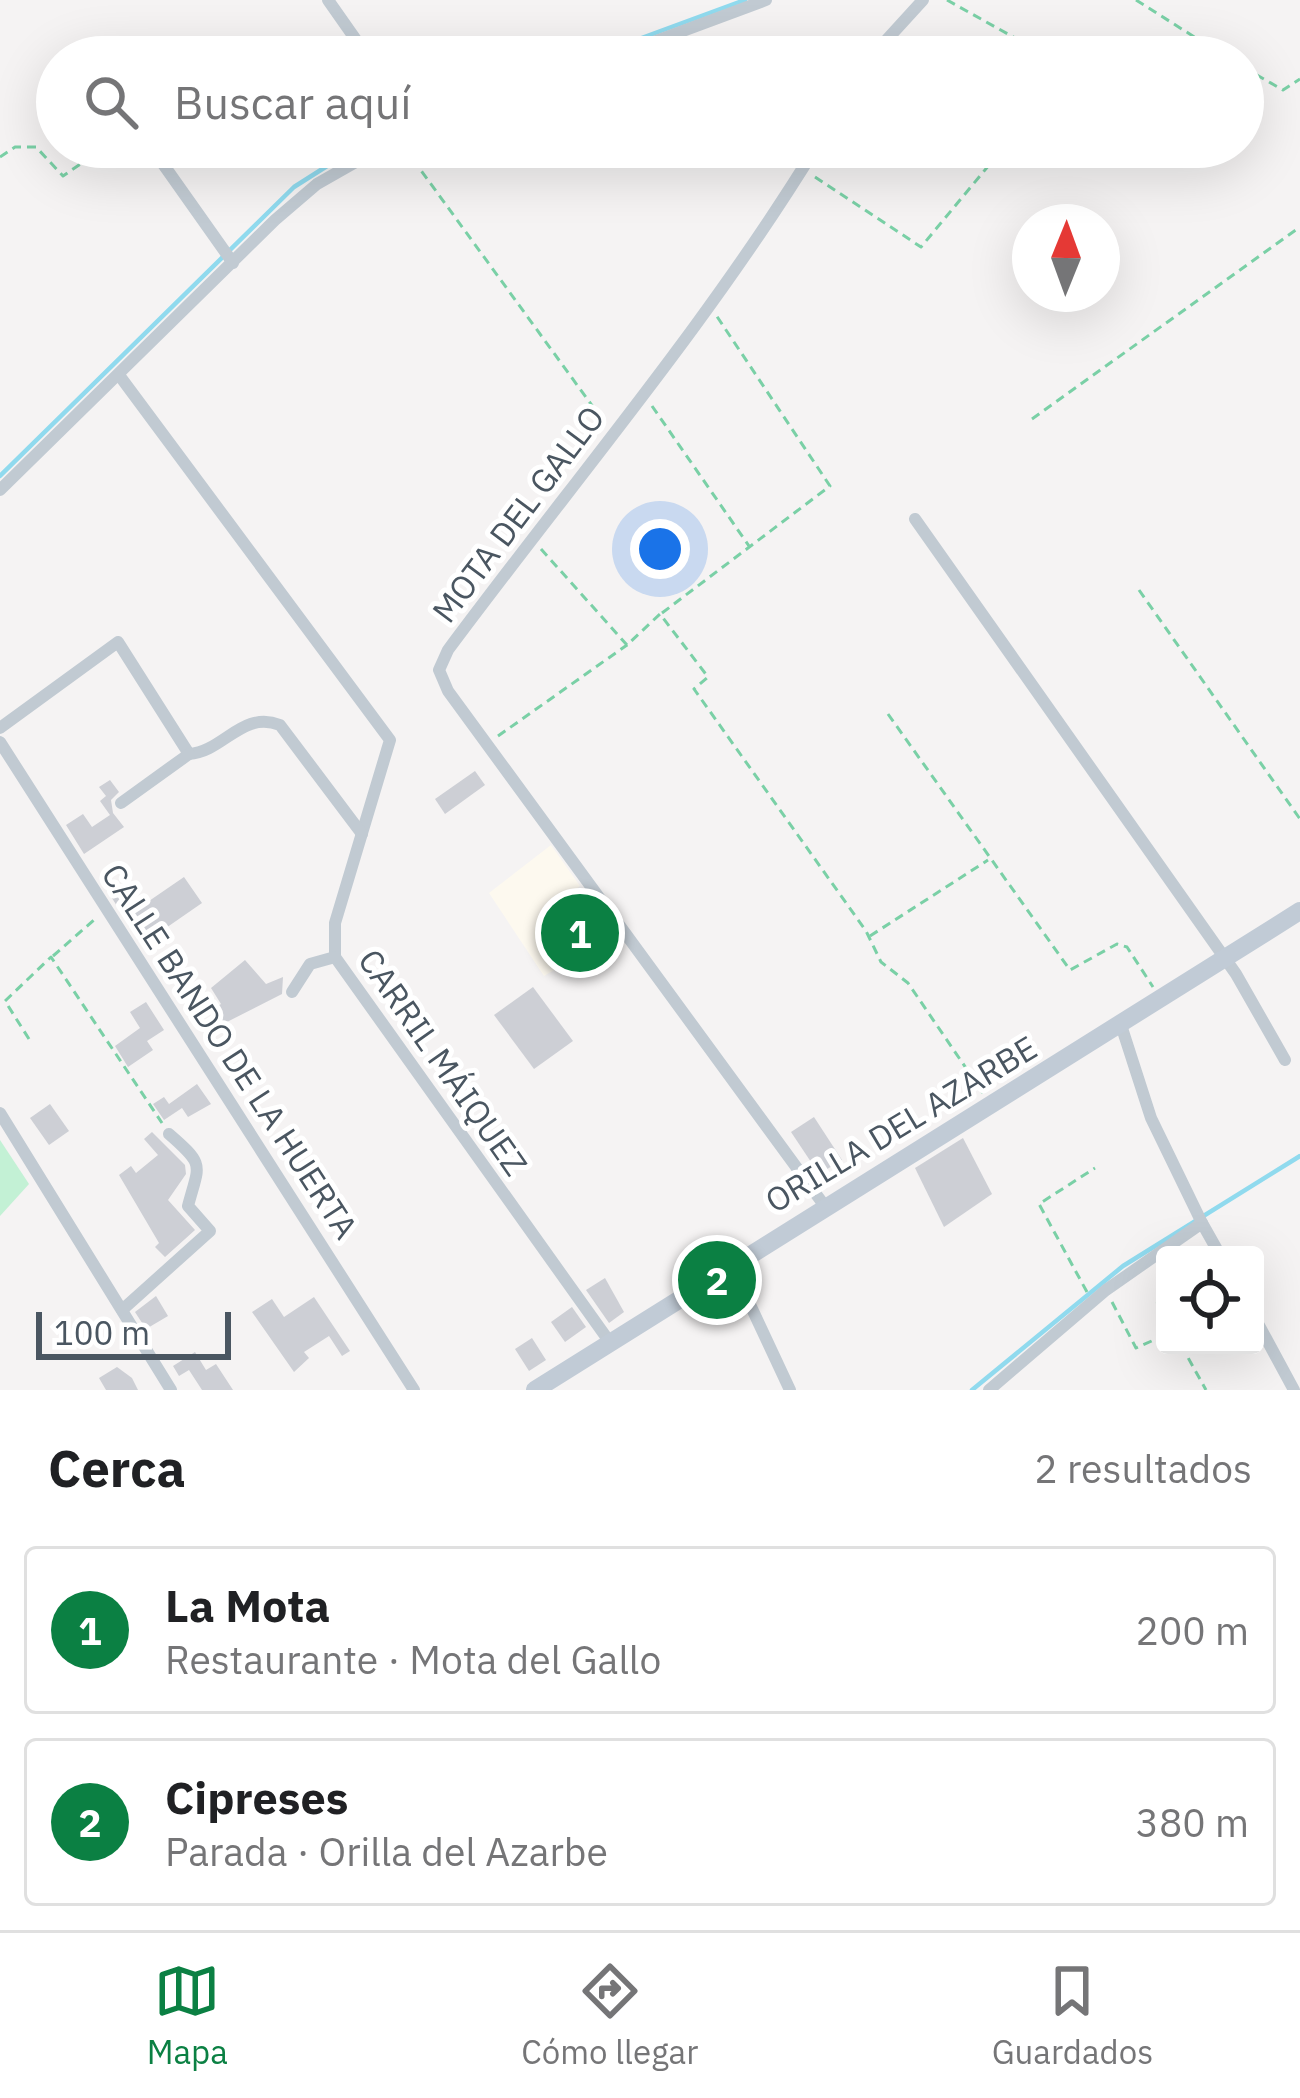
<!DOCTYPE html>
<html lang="es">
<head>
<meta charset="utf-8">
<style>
	:root { --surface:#fff; --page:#f6f6f6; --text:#202124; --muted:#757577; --line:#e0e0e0; --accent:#0b8043 }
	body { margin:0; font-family:"IBM Plex Sans",sans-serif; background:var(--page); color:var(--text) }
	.controls { position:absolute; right:36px; bottom:36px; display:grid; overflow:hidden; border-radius:12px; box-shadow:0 12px 48px #0002 }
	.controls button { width:108px; height:108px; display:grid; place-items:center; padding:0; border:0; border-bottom:3px solid var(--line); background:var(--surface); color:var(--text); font:60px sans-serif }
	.compass { position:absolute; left:1012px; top:204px; width:108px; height:108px; border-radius:50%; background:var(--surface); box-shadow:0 12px 48px #0002; rotate:1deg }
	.scale { position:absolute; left:36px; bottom:30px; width:195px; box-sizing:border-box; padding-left:12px; border:6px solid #4a5661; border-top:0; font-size:33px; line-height:42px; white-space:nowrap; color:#4a5661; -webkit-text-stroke:9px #fff; paint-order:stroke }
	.you { position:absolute; left:660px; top:549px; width:42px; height:42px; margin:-30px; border:9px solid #fff; border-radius:50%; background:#1a73e8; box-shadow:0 0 0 18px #1a73e833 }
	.badge { display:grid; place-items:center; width:78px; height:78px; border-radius:50%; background:var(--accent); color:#fff; font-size:39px; font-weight:700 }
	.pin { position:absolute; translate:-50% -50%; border:6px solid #fff; box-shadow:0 3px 12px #0006 }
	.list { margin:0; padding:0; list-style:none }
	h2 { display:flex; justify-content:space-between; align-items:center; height:156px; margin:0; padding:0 48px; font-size:51px }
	h2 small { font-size:39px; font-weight:400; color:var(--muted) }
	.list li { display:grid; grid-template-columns:78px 1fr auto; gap:36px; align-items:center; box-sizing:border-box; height:168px; margin:0 24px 24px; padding:0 24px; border:3px solid var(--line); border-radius:12px }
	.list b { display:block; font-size:45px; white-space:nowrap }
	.list p { margin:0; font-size:39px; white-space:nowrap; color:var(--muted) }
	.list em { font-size:39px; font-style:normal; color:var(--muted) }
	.icon { flex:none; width:66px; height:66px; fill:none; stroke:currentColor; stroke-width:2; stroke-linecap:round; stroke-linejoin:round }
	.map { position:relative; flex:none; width:1300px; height:1390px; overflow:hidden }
	.search { position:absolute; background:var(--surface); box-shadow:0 12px 48px #0002; left:36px; right:36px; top:36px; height:132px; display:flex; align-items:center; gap:30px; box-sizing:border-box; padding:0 42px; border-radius:66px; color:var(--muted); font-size:45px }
	.sheet { height:540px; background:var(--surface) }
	nav { display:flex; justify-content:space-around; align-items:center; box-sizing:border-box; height:168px; border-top:3px solid var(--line); background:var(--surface); font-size:33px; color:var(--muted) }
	nav a { display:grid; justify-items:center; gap:6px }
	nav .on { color:var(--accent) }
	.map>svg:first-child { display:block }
	.commercial { fill:#fdf9ef }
	.green { fill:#c3f1d5 }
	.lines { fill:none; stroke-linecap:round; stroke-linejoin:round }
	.stream { stroke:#90daee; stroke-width:4.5 }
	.building { fill:#cdcfd5 }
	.path { stroke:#7ad0a6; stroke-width:3; stroke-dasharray:9 6; stroke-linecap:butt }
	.street { stroke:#c1cad2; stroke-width:12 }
	.secondary { stroke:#c1cbd6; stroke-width:18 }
	.labels { text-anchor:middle; stroke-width:10; stroke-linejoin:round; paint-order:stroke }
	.street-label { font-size:33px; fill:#4a5661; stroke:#fff }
</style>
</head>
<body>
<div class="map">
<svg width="1300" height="1390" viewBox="0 0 1300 1390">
	<rect width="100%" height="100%" fill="#f5f3f3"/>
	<!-- commercial -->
	<polygon class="commercial" points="551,845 580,886 553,907 566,925 544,941 561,966 544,976 489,893"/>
	<!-- green -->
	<polygon class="green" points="0,1140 29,1184 0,1216"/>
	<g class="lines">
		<!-- stream -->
		<g class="stream">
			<polyline points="590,57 745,0"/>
			<polyline points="0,476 294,187 357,147"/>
			<polyline points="972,1390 1123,1266 1300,1156"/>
		</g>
	</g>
	<!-- building -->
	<g class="building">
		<polygon points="475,771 485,785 445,814 435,799"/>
		<polygon points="110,780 119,792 111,800 113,813 124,827 84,854 66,825 83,814 92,827 110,815 100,801 106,796 99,787"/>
		<polygon points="109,874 133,912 184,877 202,903 150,939 152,943 144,949 100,879"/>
		<polygon points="574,891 613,945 569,977 543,941 566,925 552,907"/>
		<polygon points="245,960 266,984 283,977 282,994 223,1024 213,1009 221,1004 211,988"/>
		<polygon points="533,987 573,1041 534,1069 494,1015"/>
		<polygon points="146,1002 164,1030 147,1041 153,1050 128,1067 115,1046 140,1028 130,1012"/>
		<polygon points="197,1084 211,1104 188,1117 182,1108 164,1120 153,1104 164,1097 169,1104"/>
		<polygon points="50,1104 69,1131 49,1145 30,1118"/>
		<polygon points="814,1117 842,1160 819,1174 791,1132"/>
		<polygon points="152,1132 185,1165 186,1174 168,1200 195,1230 165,1257 155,1247 159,1243 119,1175 131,1166 136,1173 158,1155 144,1139"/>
		<polygon points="963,1138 992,1194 944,1227 915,1168"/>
		<polygon points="605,1278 624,1312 609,1323 586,1290"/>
		<polygon points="156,1296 168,1316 146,1329 135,1312"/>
		<polygon points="314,1297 350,1351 342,1356 329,1336 304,1352 309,1358 294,1372 252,1312 272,1299 284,1317"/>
		<polygon points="572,1307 586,1327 565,1342 551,1322"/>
		<polygon points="532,1338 546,1360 529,1371 515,1349"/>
		<polygon points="195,1352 206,1370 216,1364 233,1390 202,1390 189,1370 179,1376 173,1366"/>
		<polygon points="117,1367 132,1378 138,1390 106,1390 99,1378"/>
	</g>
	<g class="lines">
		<!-- path -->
		<g class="path">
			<polyline points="947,0 1049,57"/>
			<polyline points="1136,0 1226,57"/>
			<polyline points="1243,67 1283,90 1300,79"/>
			<polyline points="404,147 604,422"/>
			<polyline points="0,157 15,147 36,147 63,176 105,147"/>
			<polyline points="815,177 921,247 1004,147"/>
			<polyline points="652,406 749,546"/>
			<polyline points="1032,419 1300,227"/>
			<polyline points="541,549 627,645 660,614 708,677 694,689 866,931 881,962 908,983 983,1093"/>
			<polyline points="1139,590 1300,819"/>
			<polyline points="662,613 830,486 716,315"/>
			<polyline points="888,714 1070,970 1117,944 1127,947 1153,987"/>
			<polyline points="498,736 627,645"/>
			<polyline points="870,936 988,860"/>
			<polyline points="53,956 95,919"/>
			<polyline points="29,1039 5,1001 51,957 162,1123"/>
			<polyline points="1087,1292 1039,1204 1095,1168"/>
			<polyline points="1112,1302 1136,1348 1165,1335"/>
			<polyline points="1157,1302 1165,1316"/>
			<polyline points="1181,1345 1206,1390"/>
		</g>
		<!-- street -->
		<g class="street">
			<polyline points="328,0 368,57"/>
			<polyline points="613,57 766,0"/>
			<polyline points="871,57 923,0"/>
			<polyline points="151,147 233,263"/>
			<path d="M816,147C707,325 572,483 448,650L439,670L448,691L824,1205"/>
			<polyline points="119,375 390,740 335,923 335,957 609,1341"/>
			<polyline points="0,490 275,220 317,184 382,147"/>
			<polyline points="915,519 1236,974 1285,1060"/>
			<path d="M0,728L118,642L189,754C223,752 242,710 280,725L362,834"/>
			<polyline points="0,742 414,1390"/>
			<polyline points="121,803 189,754"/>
			<polyline points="292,992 310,964 335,957"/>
			<polyline points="1121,1025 1151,1118 1202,1223"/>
			<polyline points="0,1113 171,1390"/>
			<polyline points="731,1264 790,1390"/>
			<path d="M122,1310L210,1231L188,1206C199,1164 206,1166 169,1134"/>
			<polyline points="1255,1318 1294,1390"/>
			<polyline points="989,1390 1106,1290 1202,1223 1220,1255"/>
		</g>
		<!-- secondary -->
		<polyline class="secondary" points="535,1390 1300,911"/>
	</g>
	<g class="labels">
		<!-- street labels -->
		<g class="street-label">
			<text transform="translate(518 514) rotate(-53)" y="12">MOTA DEL GALLO</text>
			<text transform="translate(230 1051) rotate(57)" y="12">CALLE BANDO DE LA HUERTA</text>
			<text transform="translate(443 1062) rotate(55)" y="12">CARRIL MÁIQUEZ</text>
			<text transform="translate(901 1124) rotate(-31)" y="12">ORILLA DEL AZARBE</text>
		</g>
	</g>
</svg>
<div class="controls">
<button><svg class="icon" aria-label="locate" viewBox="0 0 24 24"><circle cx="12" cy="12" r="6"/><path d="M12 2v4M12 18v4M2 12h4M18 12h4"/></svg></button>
</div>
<svg class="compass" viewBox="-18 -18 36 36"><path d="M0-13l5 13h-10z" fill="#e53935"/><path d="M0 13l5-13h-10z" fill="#757577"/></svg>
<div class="scale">100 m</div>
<div class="you"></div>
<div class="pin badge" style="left:580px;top:933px">1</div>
<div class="pin badge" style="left:717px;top:1280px">2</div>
<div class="search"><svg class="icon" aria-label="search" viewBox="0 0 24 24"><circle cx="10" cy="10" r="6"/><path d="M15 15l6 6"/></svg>Buscar aquí</div>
</div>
<section class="sheet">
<h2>Cerca<small>2 resultados</small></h2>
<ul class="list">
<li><span class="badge">1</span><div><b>La Mota</b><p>Restaurante · Mota del Gallo</p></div><em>200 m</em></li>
<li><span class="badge">2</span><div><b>Cipreses</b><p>Parada · Orilla del Azarbe</p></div><em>380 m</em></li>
</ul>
</section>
<nav>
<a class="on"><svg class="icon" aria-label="map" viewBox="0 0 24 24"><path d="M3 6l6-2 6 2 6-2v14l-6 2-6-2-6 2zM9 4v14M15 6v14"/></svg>Mapa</a>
<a><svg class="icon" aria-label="directions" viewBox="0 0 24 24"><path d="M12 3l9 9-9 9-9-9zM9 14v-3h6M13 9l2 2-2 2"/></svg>Cómo llegar</a>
<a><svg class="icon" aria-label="saved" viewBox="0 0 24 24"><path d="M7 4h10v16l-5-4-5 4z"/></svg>Guardados</a>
</nav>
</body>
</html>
